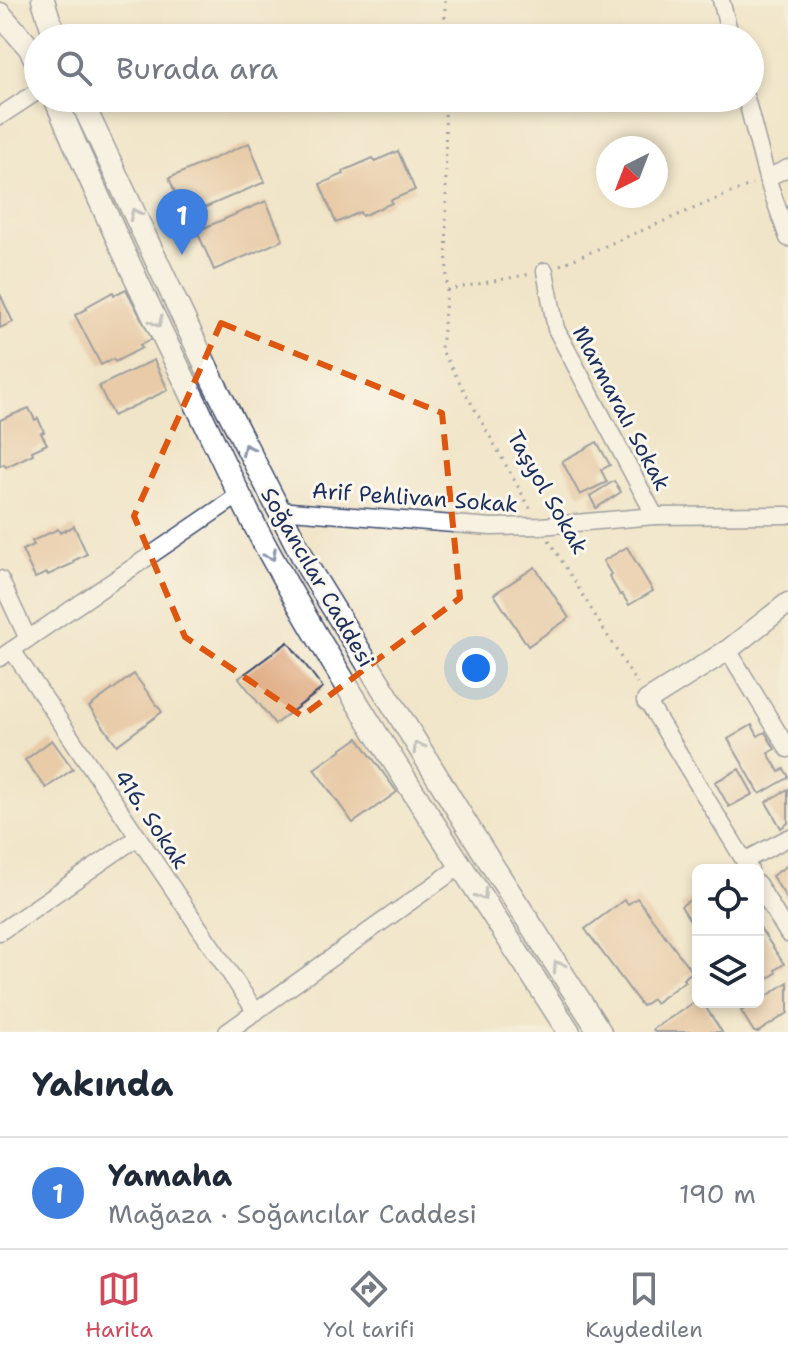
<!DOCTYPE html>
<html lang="tr">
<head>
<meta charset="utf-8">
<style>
	:root { --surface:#fff; --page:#f2f2f3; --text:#1f2937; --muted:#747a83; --line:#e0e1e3; --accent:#d1495b }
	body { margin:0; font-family:"Shantell Sans",sans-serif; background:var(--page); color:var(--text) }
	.controls { position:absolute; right:24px; bottom:24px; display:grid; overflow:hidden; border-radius:12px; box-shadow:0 4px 12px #0003 }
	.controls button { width:72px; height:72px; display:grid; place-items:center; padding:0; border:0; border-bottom:2px solid var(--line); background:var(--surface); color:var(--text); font:40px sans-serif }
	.compass { position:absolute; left:596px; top:136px; width:72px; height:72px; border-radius:50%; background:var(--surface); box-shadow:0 4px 12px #0003; rotate:222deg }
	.you { position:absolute; left:476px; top:668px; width:28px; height:28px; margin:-20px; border:6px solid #fff; border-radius:50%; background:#1a73e8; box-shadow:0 0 0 12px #1a73e833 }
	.badge { display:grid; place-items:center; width:52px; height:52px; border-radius:50%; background:var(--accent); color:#fff; font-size:26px; font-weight:700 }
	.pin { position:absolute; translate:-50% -66px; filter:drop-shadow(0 2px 4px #0008) }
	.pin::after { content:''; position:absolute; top:42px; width:28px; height:24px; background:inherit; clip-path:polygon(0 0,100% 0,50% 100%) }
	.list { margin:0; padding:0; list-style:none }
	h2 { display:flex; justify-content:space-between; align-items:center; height:104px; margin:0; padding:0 32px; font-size:34px }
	h2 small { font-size:26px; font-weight:400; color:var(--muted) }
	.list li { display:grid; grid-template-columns:52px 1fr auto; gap:24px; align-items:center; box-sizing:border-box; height:112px; padding:0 32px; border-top:2px solid var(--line) }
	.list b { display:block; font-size:30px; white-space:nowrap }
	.list p { margin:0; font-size:26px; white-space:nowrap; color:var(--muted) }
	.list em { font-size:26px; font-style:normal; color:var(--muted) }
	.icon { flex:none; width:44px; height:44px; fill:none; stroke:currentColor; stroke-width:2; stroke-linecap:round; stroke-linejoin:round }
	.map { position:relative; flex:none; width:788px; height:1032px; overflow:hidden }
	.search { position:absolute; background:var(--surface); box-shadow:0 4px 12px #0003; left:24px; right:24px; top:24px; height:88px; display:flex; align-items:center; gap:20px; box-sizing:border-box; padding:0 28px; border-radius:44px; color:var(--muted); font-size:30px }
	.sheet { height:216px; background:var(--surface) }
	nav { display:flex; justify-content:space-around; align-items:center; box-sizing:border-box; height:112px; border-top:2px solid var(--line); background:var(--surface); font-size:22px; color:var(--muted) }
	nav a { display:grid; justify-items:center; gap:4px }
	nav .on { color:var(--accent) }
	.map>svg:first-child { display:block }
	.building { fill:#dfab82 }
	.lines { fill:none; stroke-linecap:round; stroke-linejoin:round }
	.minor-casing { stroke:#3b4a6e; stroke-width:19 }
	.tertiary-casing { stroke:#3b4a6e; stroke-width:23 }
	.secondary-casing { stroke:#3b4a6e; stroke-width:25 }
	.path { stroke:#3b4a6e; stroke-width:3; stroke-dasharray:2 6; stroke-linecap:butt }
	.minor { stroke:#fff; stroke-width:16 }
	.tertiary { stroke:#fff; stroke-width:20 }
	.secondary { stroke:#fff; stroke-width:22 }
	.oneway { stroke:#8d97ae }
	.marked { fill:none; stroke:#de5710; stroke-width:6; stroke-dasharray:16 10; stroke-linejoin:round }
	.labels { text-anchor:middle; stroke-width:6; stroke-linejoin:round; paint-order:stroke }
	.street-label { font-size:22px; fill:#1b2f5e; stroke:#fbf7ec }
</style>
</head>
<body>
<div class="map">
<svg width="788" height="1032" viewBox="0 0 788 1032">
	<rect width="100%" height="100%" fill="#fbf7ec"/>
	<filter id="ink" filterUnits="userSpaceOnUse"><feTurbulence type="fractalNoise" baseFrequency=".0125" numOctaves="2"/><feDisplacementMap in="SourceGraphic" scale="16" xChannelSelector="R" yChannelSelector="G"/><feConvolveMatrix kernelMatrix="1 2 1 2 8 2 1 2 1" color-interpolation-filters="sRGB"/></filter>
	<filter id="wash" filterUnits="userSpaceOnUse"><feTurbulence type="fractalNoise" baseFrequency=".006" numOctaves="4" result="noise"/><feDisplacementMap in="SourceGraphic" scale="32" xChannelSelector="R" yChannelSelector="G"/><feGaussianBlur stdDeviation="1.8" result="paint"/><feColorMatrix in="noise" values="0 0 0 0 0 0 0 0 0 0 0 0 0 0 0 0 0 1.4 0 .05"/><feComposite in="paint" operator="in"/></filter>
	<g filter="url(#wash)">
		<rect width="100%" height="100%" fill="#f1e5c9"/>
		<g id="blocks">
			<!-- building -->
			<g class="building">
				<polygon points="249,143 265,182 185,216 169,178"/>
				<polygon points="398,151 415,190 391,200 392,203 362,216 360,212 336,223 320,184 344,174 343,171 373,158 375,161"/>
				<polygon points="266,201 283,240 214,270 197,231"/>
				<polygon points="126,289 152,339 140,345 142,348 115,362 113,359 101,365 75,315 87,309 86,307 113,292 114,295"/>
				<polygon points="0,294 13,322 0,328"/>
				<polygon points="154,360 168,390 113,416 99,386"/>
				<polygon points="29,408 35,420 38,418 44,432 41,433 47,444 32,451 33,454 6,467 4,464 0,466 0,420"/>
				<polygon points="597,442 610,465 601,470 607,482 580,495 562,461"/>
				<polygon points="614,481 621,492 596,508 590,496"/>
				<polygon points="74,526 87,554 73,561 74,563 48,575 47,573 35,578 22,550 34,545 32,541 58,529 60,533"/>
				<polygon points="627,547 653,591 629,605 622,594 620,595 609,576 611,574 603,561"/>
				<polygon points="535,567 569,618 528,646 494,594"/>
				<polygon points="288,642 323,688 275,724 239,678"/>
				<polygon points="134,674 162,712 117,745 89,707"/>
				<polygon points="752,725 758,736 765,732 775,749 768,753 779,772 784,769 788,775 788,778 760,794 728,739"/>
				<polygon points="358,738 397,792 353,823 314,769"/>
				<polygon points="52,740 73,769 46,788 25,760"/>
				<polygon points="739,769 753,794 729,807 715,782"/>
				<polygon points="788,789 788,823 781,828 766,802"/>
				<polygon points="788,865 788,900 772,876"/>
				<polygon points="698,895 698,933 681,906"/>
				<polygon points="637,898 692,972 683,979 685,981 655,1003 652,999 642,1006 585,929 624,900 628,904"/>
				<polygon points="758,925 784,964 775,970 776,973 758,985"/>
				<polygon points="788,982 788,1013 758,1032 754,1032 741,1011 758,1002"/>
				<polygon points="698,1000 698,1002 702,1002 722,1032 655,1032 653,1029"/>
			</g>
		</g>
	</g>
	<g filter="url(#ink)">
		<use href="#blocks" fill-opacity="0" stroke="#3b4a6e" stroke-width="2"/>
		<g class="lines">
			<defs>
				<g id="minor">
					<polyline points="721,0 731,38"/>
					<polyline points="746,98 767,178 788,238"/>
					<polyline points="0,116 38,91"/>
					<polyline points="767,178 788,168"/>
					<polyline points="545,271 556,329 655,516"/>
					<polyline points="278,510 491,527 541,526 655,516 788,515"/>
					<polyline points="0,579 28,639"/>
					<polyline points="12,650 256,1012"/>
					<polyline points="728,650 788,749"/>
					<polyline points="0,658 239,495"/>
					<polyline points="647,701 750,870"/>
					<polyline points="744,861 788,838"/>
					<polyline points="758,884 788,934"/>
					<polyline points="0,932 138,837"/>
					<polyline points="227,1032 462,865"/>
				</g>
				<polyline id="tertiary" points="647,701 728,650 788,603"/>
				<g id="secondary">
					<polyline points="43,0 55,38"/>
					<polyline points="0,14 29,47 38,64"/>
					<path d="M55,98C96,194 140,289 186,383C214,441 240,500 271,556C362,720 468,875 569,1032"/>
					<polyline points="80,98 214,383 309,569 483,851 600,1032"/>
				</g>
			</defs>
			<!-- minor casing -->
			<use href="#minor" class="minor-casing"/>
			<!-- tertiary casing -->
			<use href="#tertiary" class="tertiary-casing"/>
			<!-- secondary casing -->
			<use href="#secondary" class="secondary-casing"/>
			<!-- path -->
			<g class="path">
				<polyline points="445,0 445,38"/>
				<polyline points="445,98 447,290 441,349 531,510"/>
				<polyline points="560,265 752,184"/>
				<polyline points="447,290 530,274"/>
				<polyline points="549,540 637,684"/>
			</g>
			<!-- minor -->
			<use href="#minor" class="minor"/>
			<!-- tertiary -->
			<use href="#tertiary" class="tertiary"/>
			<!-- secondary -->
			<use href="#secondary" class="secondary"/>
		</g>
		<!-- one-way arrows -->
		<defs><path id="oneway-chevron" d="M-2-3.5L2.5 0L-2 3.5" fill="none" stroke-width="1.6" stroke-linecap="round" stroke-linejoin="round" transform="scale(2)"/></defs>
		<g class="oneway">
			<use href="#oneway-chevron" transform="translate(135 214) rotate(-116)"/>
			<use href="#oneway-chevron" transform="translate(157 322) rotate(65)"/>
			<use href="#oneway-chevron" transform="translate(247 449) rotate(-117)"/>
			<use href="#oneway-chevron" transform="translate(271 555) rotate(61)"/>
			<use href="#oneway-chevron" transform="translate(418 747) rotate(-122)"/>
			<use href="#oneway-chevron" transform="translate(482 895) rotate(57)"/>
			<use href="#oneway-chevron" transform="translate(558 966) rotate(-123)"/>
		</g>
	</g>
	<!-- marked area -->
	<path d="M0 0H788V1032H0ZM221,323L442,413L460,598L302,716L185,637L134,516Z" fill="#f1e5c9" fill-opacity=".55" fill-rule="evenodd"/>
	<path class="marked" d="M221,323L442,413L460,598L302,716L185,637L134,516Z"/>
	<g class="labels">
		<!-- street labels -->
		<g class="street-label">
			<text transform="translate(622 408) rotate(62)" y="8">Marmaralı Sokak</text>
			<text transform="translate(548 492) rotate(60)" y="8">Taşyol Sokak</text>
			<text transform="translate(415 497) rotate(4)" y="8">Arif Pehlivan Sokak</text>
			<text transform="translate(318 577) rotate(60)" y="8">Soğancılar Caddesi</text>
			<text transform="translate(152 819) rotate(56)" y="8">416. Sokak</text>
		</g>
	</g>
</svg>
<div class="controls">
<button><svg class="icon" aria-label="locate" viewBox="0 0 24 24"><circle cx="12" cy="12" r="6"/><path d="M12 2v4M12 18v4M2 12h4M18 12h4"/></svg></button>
<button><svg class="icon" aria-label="layers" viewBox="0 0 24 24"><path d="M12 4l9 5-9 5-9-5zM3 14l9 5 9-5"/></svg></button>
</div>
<svg class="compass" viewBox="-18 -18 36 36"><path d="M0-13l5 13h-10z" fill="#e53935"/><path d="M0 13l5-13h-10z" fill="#747a83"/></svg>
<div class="you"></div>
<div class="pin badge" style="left:182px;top:255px;background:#3f7fe0">1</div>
<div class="search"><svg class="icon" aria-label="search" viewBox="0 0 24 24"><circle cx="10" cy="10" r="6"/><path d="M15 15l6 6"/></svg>Burada ara</div>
</div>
<section class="sheet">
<h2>Yakında<small></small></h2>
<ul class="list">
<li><span class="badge" style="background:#3f7fe0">1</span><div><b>Yamaha</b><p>Mağaza · Soğancılar Caddesi</p></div><em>190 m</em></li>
</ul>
</section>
<nav>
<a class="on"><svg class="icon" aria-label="map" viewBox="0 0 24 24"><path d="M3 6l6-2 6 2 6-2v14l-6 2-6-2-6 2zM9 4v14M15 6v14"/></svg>Harita</a>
<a><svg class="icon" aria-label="directions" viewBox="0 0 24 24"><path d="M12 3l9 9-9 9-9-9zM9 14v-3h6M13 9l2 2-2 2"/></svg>Yol tarifi</a>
<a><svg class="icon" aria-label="saved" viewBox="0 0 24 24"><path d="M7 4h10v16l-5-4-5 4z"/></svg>Kaydedilen</a>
</nav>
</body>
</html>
